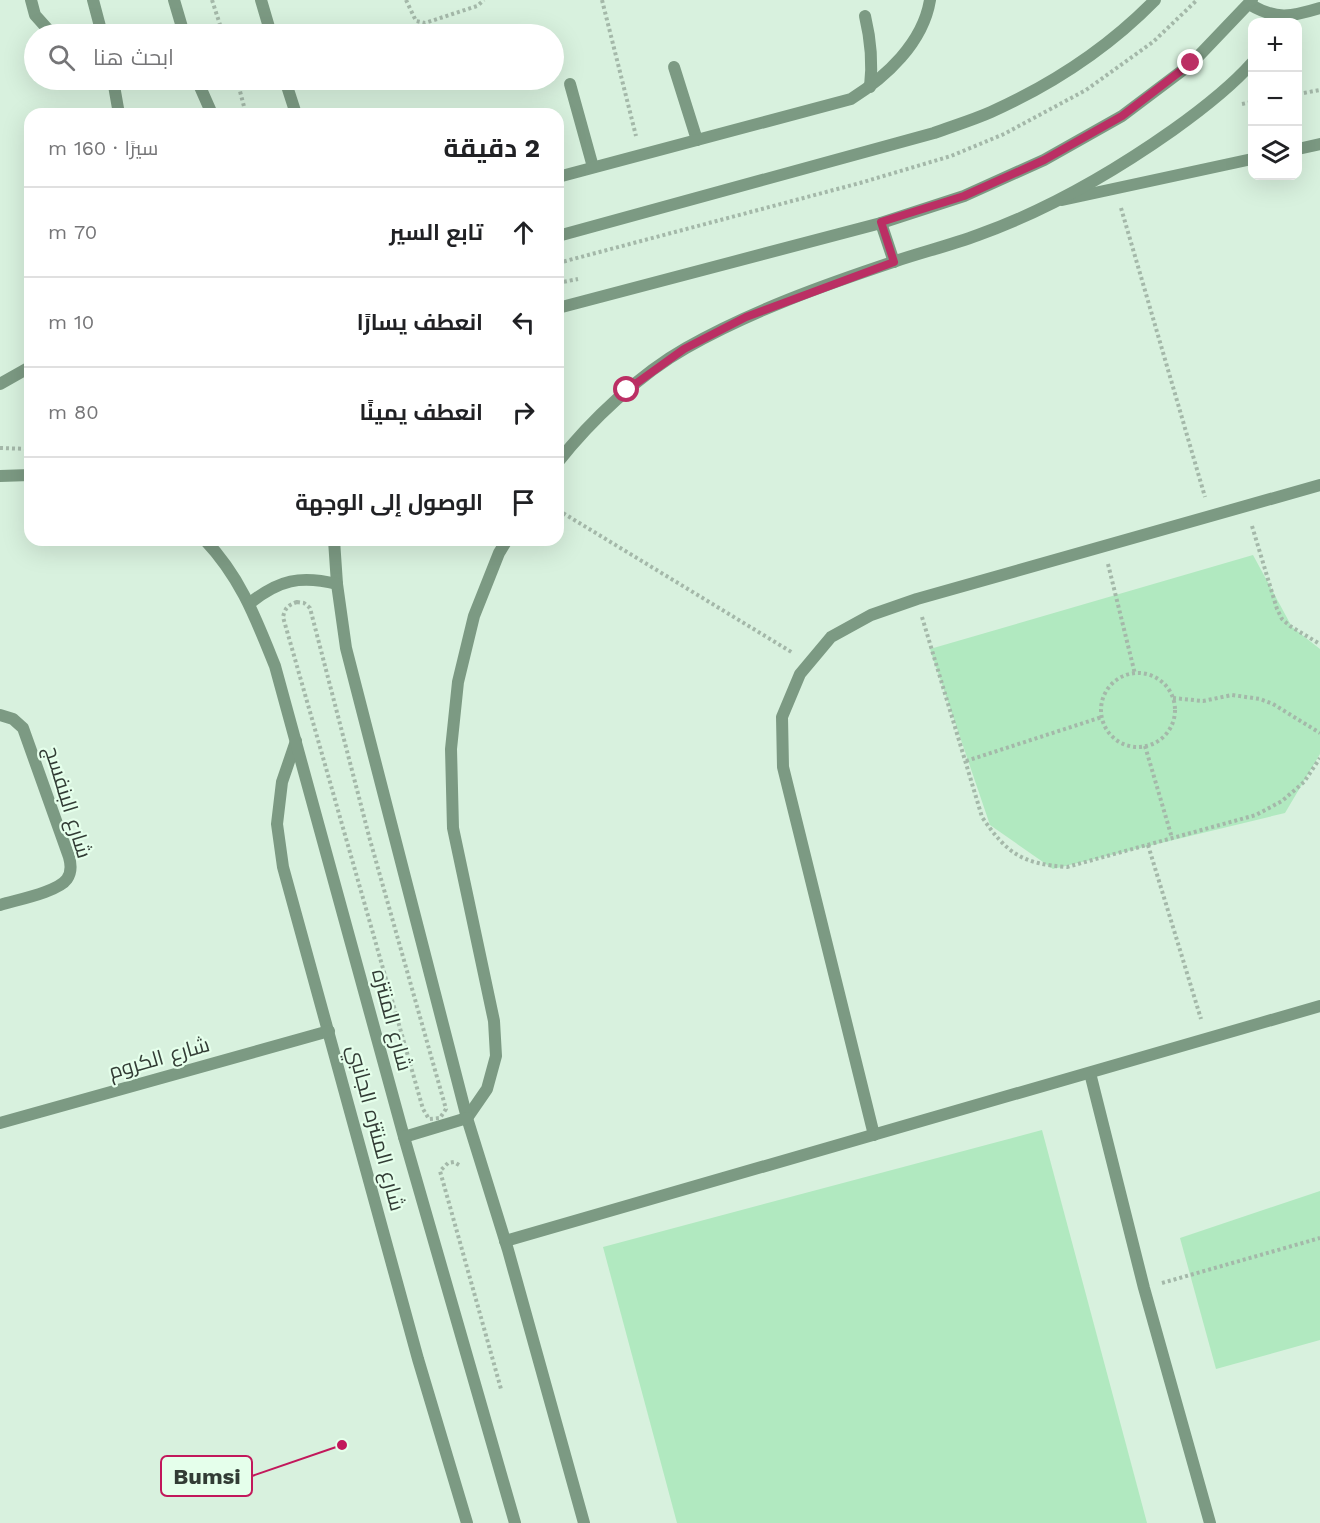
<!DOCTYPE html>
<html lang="ar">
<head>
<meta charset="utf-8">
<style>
	:root { --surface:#fff; --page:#f6f6f6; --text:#202124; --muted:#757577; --line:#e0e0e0 }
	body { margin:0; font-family:"Work Sans",Cairo,sans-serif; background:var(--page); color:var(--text); direction:rtl }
	.controls { position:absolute; right:18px; top:18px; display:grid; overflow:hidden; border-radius:12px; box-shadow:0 6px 24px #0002 }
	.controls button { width:54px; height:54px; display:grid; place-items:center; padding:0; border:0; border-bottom:2px solid var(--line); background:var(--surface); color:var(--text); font:30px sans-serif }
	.stop { position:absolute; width:18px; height:18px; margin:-14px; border:4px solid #bb2f64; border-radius:50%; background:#fff }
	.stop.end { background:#bb2f64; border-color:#fff; box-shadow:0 2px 6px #0008 }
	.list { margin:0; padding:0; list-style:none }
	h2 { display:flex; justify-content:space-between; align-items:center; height:78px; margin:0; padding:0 24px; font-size:26px }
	h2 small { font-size:20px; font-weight:400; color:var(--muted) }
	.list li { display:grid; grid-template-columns:39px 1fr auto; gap:18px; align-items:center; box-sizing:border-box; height:90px; padding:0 24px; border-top:2px solid var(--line) }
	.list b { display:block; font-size:22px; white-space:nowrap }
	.list em { font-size:20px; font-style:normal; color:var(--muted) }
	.icon { flex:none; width:33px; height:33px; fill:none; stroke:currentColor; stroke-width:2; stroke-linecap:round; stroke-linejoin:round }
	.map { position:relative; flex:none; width:1320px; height:1523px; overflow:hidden; direction:ltr }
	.search { position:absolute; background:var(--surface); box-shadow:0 6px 24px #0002; left:24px; top:24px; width:540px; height:66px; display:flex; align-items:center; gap:15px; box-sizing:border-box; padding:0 21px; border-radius:33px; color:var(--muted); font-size:22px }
	.panel { position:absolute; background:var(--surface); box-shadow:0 6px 24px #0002; left:24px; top:108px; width:540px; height:438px; border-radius:18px; direction:rtl }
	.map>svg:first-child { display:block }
	.green { fill:#b1e9c0 }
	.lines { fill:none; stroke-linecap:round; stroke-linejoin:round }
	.path { stroke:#a4b8a9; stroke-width:4; stroke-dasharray:3 3; stroke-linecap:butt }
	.service { stroke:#7c9a83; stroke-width:12 }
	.minor { stroke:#7c9a83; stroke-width:12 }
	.tertiary { stroke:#7c9a83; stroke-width:12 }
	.route { stroke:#bb2f64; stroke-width:8 }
	.labels { text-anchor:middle; stroke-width:4.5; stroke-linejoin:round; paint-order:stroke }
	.street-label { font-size:21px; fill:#323c35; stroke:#e5ffeb }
	.leader { fill:none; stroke:#c2185b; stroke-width:2 }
	.callout-dot { fill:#c2185b; stroke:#e5ffeb; stroke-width:2 }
	.callout { fill:#e5ffeb; stroke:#c2185b; stroke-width:2 }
	.callout-label { font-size:22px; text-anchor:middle; font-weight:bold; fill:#323c35 }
</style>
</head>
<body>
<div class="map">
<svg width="1320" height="1523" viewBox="0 0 1320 1523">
	<rect width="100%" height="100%" fill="#d8f1de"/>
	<!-- green -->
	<g class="green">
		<polygon points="1253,555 1292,627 1320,649 1320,754 1285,813 1053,869 990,825 930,649"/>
		<polygon points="1042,1130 1147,1523 677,1523 603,1247"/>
		<polygon points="1320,1191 1320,1340 1216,1369 1180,1238"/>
	</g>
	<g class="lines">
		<!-- path -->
		<g class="path">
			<polyline points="212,0 223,34"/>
			<polyline points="406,0 416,21 425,23 477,6 484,0"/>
			<polyline points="602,0 636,136"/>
			<polyline points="237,80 246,114"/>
			<polyline points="1298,94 1320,90"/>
			<polyline points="1242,104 1252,102"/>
			<polyline points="1121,208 1205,497"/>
			<polyline points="558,263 860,183 951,156 1004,134 1086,90 1153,42 1197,0"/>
			<polyline points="558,283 578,279"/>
			<polyline points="0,448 30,449"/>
			<polyline points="558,510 793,653"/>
			<polyline points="1252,526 1277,609 1282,619 1290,626 1320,644"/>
			<polyline points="1108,564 1135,674"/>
			<path d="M297,602L304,603L310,608L370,840L446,1109L440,1118L429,1119L423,1109L283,617C285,608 288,605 297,602Z"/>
			<path d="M922,617L982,817C1007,854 1023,864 1067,867L1256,815L1282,801L1304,782L1320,758"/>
			<circle cx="1138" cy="710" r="37"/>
			<polyline points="1173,698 1203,701 1232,695 1260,699 1273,704 1320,733"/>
			<polyline points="1145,746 1172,838"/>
			<polyline points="966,761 1102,717"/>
			<polyline points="1148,845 1201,1019"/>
			<polyline points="459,1165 454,1162 448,1163 440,1171 501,1389"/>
			<polyline points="1162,1283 1320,1238"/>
		</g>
		<!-- service -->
		<g class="service">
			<polyline points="31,0 35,15 52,34"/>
			<path d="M865,16C871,41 873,62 870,87"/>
			<polyline points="674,67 697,140"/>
			<polyline points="570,84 593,167"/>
			<polyline points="1298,149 1320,144"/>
			<polyline points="1062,200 1252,159"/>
		</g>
		<!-- minor -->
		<g class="minor">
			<polyline points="261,0 271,34"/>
			<path d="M1249,4C1276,20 1291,17 1320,8"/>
			<polyline points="285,80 296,114"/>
			<path d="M558,177L851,99C886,77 923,43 930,0"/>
			<polyline points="881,223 894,262"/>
			<path d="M558,236L934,133C953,126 973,120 991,112C1051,85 1109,47 1155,0"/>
			<polyline points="558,308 881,223 964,196 1044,160 1122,116 1191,64 1252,0"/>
			<polyline points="0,384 30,367"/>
			<path d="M558,462C591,420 640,374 686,348C751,311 824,285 896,261C923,252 951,245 978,235C1048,210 1112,173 1173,130C1201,110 1230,88 1252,63"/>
			<polyline points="0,476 30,475"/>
			<path d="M0,715L13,719L23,728L69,857C71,864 72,872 67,879C58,892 16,900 0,905"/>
			<polyline points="296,741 282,782 277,824 283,867 418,1359 467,1523"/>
			<polyline points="1090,1073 1144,1288 1210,1523"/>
			<polyline points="467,1118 487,1089 496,1056 494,1021 453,828 451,749 458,682 474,616 499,553 507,540"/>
			<polyline points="0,1123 329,1031"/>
			<polyline points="874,1135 783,767 782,717 800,674 831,637 871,615 917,599 1320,485"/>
			<polyline points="505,1241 1320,1006"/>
		</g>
		<!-- tertiary -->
		<g class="tertiary">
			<polyline points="93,0 102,34"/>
			<polyline points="174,0 184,34"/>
			<polyline points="113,80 119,114"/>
			<polyline points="197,80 212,114"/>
			<path d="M205,540C241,578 256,619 275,666L404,1137L515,1523"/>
			<polyline points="334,540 337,584 346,648 467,1118 508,1250 584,1523"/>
			<path d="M250,603C279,580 300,575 337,584"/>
			<polyline points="404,1137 467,1118"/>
		</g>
	</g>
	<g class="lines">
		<!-- route -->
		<polyline class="route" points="627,390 684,349 746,317 894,262 881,222 964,196 1044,160 1122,116 1191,63"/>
	</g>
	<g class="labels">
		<!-- street labels -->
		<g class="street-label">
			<text transform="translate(68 802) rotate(73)" y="7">شارع البنفسج</text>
			<text transform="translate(392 1020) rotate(75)" y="7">شارع المنتزه</text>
			<text transform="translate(159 1058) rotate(-16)" y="7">شارع الكروم</text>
			<text transform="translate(376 1128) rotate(75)" y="7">شارع المنتزه الجانبي</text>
		</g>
	</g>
	<!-- callouts -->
	<path class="leader" d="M342 1445L252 1476"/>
	<circle class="callout-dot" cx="342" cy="1445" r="6"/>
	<rect class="callout" x="161" y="1456" width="91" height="40" rx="6"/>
	<g class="callout-label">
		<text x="207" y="1484">Bumsi</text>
	</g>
</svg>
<div class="controls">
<button>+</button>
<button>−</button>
<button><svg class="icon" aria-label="layers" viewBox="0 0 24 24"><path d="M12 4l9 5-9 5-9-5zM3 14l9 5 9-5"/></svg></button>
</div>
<div class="stop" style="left:627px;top:390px"></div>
<div class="stop end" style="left:1191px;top:63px"></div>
<div class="search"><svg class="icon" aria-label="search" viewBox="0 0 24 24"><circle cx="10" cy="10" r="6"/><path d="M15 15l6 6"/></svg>ابحث هنا</div>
<section class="panel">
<h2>2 دقيقة<small>سيرًا · 160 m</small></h2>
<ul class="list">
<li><svg class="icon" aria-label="ahead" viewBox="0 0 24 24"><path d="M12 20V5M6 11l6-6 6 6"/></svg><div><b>تابع السير</b></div><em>70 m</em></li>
<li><svg class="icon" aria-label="left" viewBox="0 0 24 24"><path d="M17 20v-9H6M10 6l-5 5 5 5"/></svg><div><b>انعطف يسارًا</b></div><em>10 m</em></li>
<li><svg class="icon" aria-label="right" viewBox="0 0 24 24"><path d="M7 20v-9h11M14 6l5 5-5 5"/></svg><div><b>انعطف يمينًا</b></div><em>80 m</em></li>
<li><svg class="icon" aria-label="arrive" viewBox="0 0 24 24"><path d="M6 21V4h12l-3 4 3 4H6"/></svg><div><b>الوصول إلى الوجهة</b></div></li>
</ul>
</section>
</div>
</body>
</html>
